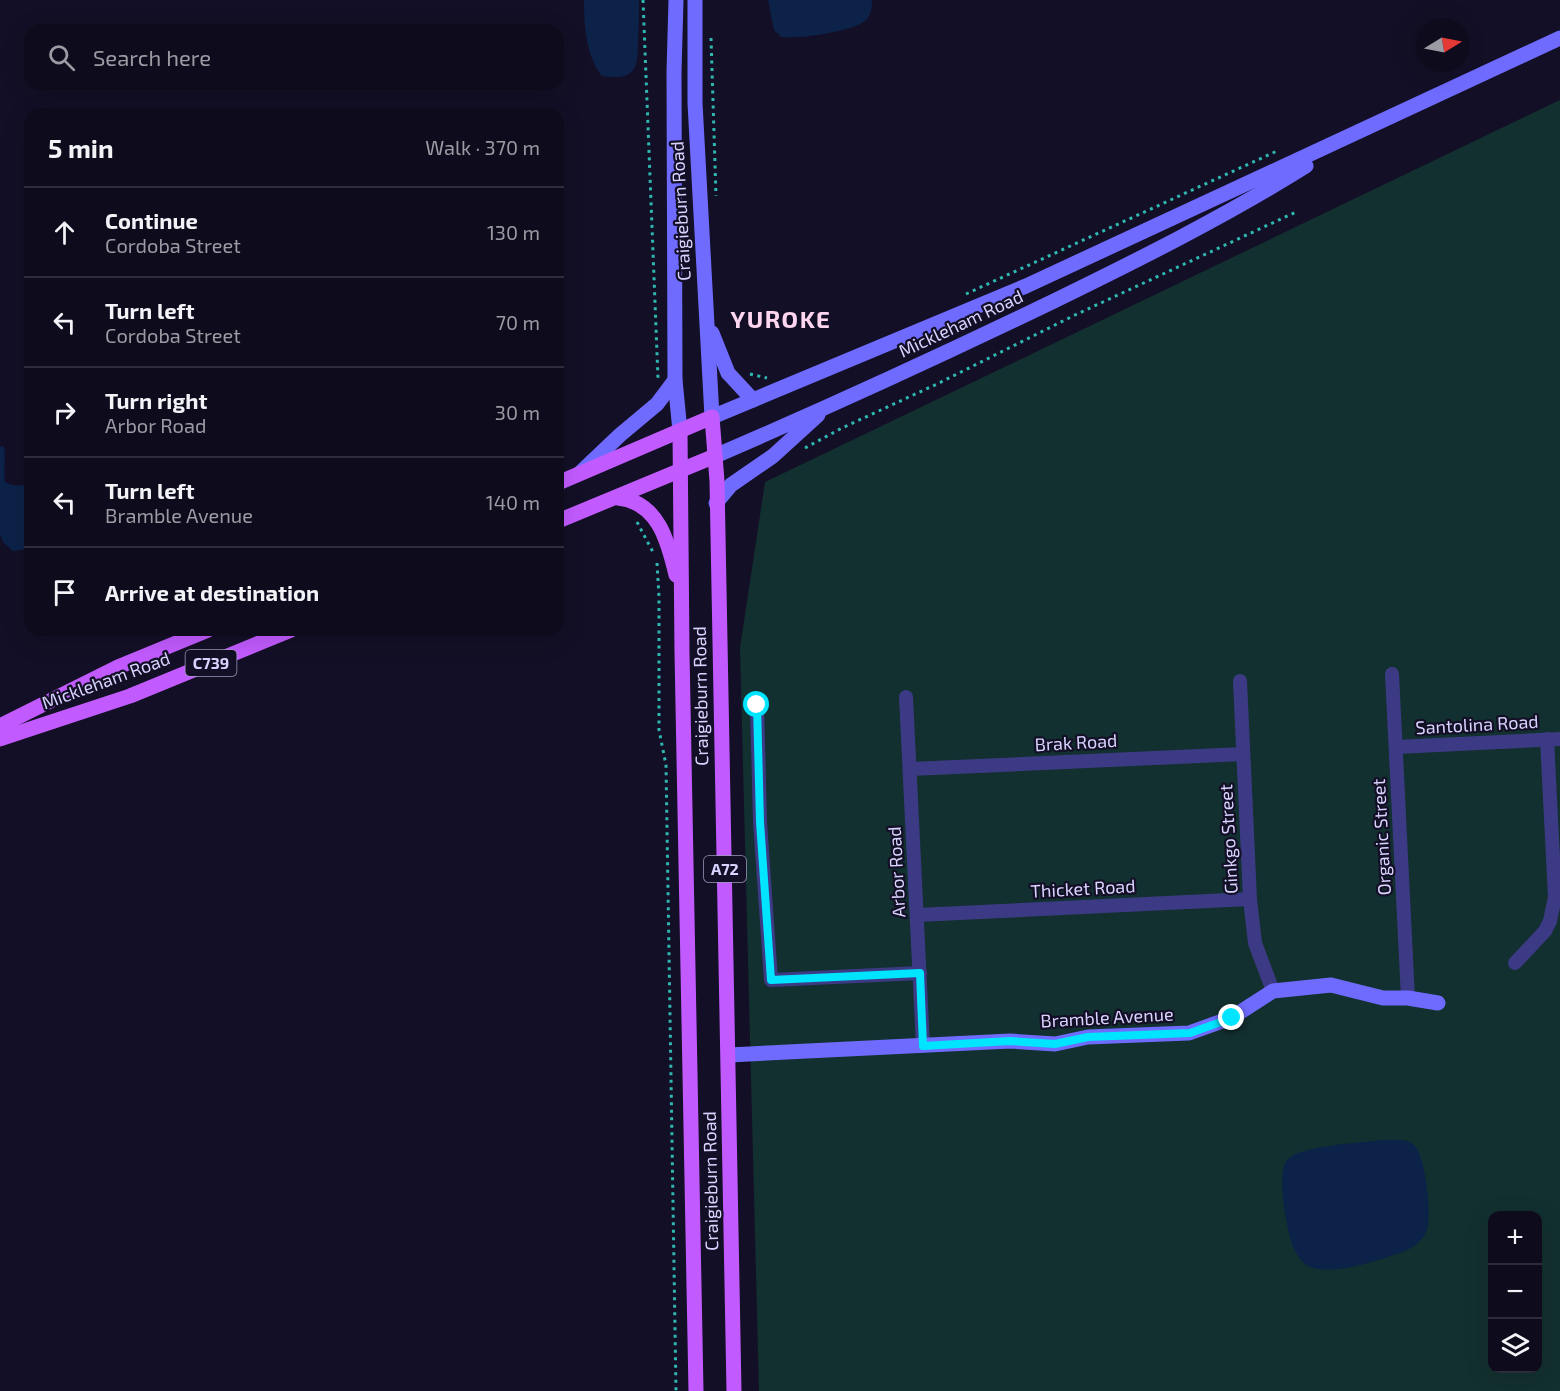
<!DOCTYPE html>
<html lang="en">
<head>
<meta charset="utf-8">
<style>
	:root { --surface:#0e0b1c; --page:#1c1929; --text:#f1f3f6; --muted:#9b9ba3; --line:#2e2b3b }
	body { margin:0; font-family:"Exo 2",sans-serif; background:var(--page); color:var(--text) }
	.controls { position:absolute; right:18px; bottom:18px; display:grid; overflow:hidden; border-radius:12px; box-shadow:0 6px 24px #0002 }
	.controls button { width:54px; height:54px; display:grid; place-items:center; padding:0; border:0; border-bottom:2px solid var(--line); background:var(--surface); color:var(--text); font:30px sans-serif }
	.compass { position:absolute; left:1416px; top:18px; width:54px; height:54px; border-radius:50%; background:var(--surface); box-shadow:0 6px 24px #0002; rotate:80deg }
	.stop { position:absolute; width:18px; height:18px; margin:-14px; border:4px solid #00e5ff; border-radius:50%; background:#fff }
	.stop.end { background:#00e5ff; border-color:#fff; box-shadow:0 2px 6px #0008 }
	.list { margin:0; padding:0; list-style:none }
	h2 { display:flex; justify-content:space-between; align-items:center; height:78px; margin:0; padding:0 24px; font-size:26px }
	h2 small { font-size:20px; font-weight:400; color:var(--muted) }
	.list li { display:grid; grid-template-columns:39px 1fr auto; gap:18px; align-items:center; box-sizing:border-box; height:90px; padding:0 24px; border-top:2px solid var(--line) }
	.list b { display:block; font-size:22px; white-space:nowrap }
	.list p { margin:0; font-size:20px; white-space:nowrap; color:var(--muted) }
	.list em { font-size:20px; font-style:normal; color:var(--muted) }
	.icon { flex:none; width:33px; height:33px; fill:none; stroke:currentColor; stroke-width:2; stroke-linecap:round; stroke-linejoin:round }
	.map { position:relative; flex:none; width:1560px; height:1391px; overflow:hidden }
	.search { position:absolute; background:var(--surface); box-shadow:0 6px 24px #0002; left:24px; top:24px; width:540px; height:66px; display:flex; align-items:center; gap:15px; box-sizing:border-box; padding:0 21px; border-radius:18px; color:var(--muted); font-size:22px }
	.panel { position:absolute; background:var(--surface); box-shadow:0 6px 24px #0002; left:24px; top:108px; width:540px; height:528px; border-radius:18px }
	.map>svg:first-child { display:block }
	.green { fill:#12302f; fill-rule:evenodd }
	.water { fill:#0c2248 }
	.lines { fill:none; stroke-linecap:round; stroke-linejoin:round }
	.path { stroke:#2fb8b0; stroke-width:3; stroke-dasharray:3 4.5; stroke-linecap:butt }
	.street { stroke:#3d3a85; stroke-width:14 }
	.secondary { stroke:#6f6bff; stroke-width:15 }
	.primary { stroke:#c25bff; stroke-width:15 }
	.route { stroke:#00e5ff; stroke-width:8 }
	.labels { text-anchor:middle; stroke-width:4.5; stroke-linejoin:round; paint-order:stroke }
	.shield { fill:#130f26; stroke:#9e99be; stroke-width:1.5 }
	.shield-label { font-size:16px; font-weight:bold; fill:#d9d4ff }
	.street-label { font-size:18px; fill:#d9d4ff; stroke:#130f26 }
	.district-label { font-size:24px; font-weight:bold; letter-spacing:1.5px; fill:#ffd6f0; stroke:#130f26 }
</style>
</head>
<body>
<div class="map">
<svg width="1560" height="1391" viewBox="0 0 1560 1391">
	<rect width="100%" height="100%" fill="#130f26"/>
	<!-- green -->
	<path class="green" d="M1560,100V1391H759L740,648L765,482ZM1492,1216H1538V1368H1492Z"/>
	<!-- water -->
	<g class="water">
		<path d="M639,0C639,13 639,26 638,38C638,68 637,81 602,76C586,56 584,25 584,0Z"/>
		<path d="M768,0H872C872,8 871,16 865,21C851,32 798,39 781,37L774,30Z"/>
		<path d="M4,446C6,459 3,470 5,482C13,486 23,488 30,481V549L13,551L3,542L0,534V447Z"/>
		<path d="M1381,1140C1390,1140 1406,1138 1413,1144C1426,1153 1432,1216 1427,1230C1423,1241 1414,1247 1403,1252C1379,1260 1335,1276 1310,1267C1302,1264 1297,1255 1293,1247C1287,1232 1275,1170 1288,1159C1303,1145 1360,1143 1381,1140Z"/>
	</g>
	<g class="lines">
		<!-- path -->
		<g class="path">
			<polyline points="643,0 658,378"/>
			<polyline points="711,38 716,196"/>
			<polyline points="966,294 1277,151"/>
			<polyline points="750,374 767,378"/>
			<polyline points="805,448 842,428 937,384 1075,315 1296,212"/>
			<polyline points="637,522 654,554"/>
			<polyline points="657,563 659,597 659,730 666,765 676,1391"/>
		</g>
		<!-- street -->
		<g class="street">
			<polyline points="1392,674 1408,998"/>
			<polyline points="1240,681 1250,899 1255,943 1273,991"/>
			<polyline points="906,697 923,1046"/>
			<polyline points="757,705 760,822 771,980 920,973"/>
			<polyline points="1396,747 1560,739"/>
			<polyline points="910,769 1243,754"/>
			<polyline points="917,915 1250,899"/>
			<polyline points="1515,963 1545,931 1550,921 1555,897 1547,739"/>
		</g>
		<!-- secondary -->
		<g class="secondary">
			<polyline points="676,0 674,72 675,380 680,431"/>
			<polyline points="695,0 695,103 712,417 1026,286 1560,38"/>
			<polyline points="712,333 728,373 753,400"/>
			<path d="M715,456C829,407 942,355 1054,301C1140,259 1224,217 1306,166"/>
			<polyline points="580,473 620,435 657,404 675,380"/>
			<polyline points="716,503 731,485 773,456 818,415"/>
			<polyline points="729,1055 1010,1041 1055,1044 1088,1037 1189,1033 1231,1018 1273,991 1331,985 1383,998 1408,998 1438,1003"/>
		</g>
		<!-- primary -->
		<g class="primary">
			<polyline points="680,431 682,652 696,1391"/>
			<polyline points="558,483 712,417 717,481 734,1391"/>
			<path d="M618,498C658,502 668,541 676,575"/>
			<polyline points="558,521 715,456"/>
			<polyline points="0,726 118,667 208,630"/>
			<polyline points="0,739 130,696 291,630"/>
		</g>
	</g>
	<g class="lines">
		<!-- route -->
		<polyline class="route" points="757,705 760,822 771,980 920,973 923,1046 1010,1041 1055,1044 1088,1037 1190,1033 1232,1018"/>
	</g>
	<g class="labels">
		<!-- shield labels -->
		<g class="shield">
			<rect x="185.5" y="650" width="51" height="26" rx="4.5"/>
			<rect x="704" y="856" width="42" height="26" rx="4.5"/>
		</g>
		<g class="shield-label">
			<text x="211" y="669">C739</text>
			<text x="725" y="875">A72</text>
		</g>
		<!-- street labels -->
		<g class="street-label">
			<text transform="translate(681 211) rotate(-93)" y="6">Craigieburn Road</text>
			<text transform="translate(961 324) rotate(-25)" y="6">Mickleham Road</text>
			<text transform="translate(106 681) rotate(-20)" y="6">Mickleham Road</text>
			<text transform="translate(701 696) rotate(-91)" y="6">Craigieburn Road</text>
			<text transform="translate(1477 725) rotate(-3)" y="6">Santolina Road</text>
			<text transform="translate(1076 743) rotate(-3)" y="6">Brak Road</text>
			<text transform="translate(1382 837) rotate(-93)" y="6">Organic Street</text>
			<text transform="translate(1229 839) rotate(-93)" y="6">Ginkgo Street</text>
			<text transform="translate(897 872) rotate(-93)" y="6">Arbor Road</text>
			<text transform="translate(1083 889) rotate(-3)" y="6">Thicket Road</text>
			<text transform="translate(1107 1018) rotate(-3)" y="6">Bramble Avenue</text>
			<text transform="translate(711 1181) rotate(-91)" y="6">Craigieburn Road</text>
		</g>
		<!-- district labels -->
		<g class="district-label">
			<text x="781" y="328">YUROKE</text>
		</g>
	</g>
</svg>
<div class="controls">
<button>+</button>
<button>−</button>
<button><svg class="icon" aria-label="layers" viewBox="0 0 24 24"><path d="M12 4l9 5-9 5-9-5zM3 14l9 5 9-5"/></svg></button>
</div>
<svg class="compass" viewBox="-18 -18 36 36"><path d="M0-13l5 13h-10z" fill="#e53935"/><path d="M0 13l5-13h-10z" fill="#9b9ba3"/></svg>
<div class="stop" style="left:757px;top:705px"></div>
<div class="stop end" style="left:1232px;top:1018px"></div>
<div class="search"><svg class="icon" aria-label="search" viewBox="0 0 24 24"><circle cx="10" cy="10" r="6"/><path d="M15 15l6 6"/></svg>Search here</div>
<section class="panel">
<h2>5 min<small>Walk · 370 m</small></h2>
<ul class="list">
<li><svg class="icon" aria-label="ahead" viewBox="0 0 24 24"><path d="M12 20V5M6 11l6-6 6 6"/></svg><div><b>Continue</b><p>Cordoba Street</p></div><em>130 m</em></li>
<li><svg class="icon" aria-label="left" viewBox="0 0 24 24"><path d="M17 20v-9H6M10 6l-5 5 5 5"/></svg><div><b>Turn left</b><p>Cordoba Street</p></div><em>70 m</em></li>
<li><svg class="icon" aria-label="right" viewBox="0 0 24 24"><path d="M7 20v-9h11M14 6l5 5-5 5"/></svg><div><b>Turn right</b><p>Arbor Road</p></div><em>30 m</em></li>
<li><svg class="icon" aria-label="left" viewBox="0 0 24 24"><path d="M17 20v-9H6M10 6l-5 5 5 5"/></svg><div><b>Turn left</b><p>Bramble Avenue</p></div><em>140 m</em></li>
<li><svg class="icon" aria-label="arrive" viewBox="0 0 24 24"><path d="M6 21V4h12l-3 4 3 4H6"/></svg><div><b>Arrive at destination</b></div></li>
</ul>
</section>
</div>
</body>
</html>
